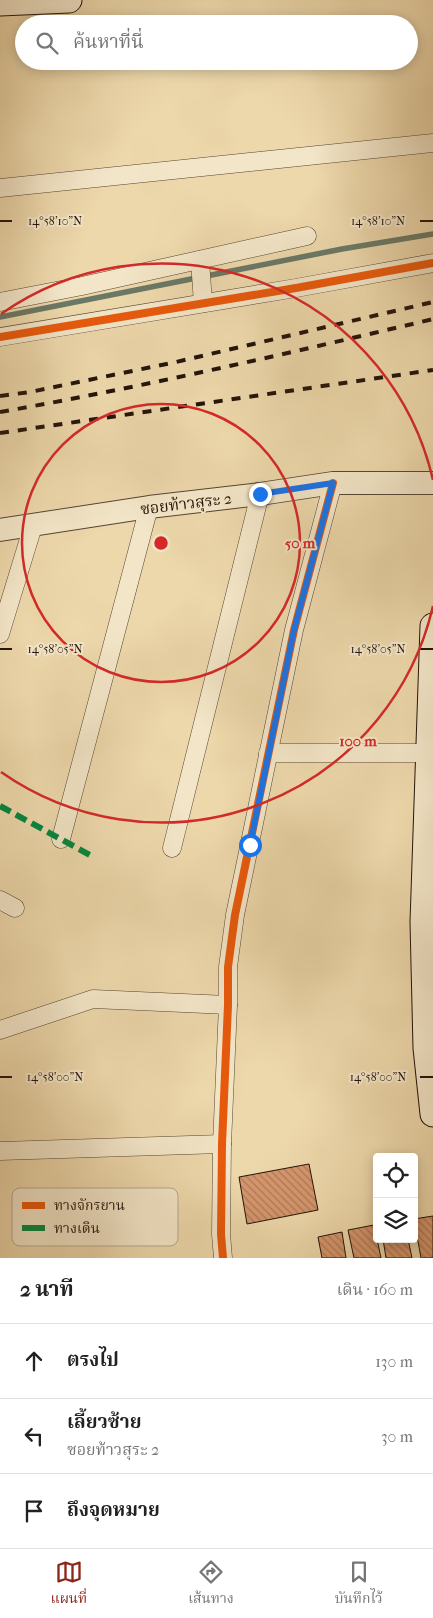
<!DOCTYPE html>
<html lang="th">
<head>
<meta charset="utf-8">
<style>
	:root { --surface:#fff; --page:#f2f2f2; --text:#222; --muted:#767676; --line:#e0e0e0; --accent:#8f2418 }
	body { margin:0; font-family:"IM FELL French Canon","Noto Serif Thai",serif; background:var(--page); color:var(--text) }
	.controls { position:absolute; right:15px; bottom:15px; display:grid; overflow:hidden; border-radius:5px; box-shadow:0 2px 12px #0003 }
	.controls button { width:45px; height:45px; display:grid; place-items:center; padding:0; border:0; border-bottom:1px solid var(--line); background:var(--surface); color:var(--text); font:25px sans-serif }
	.stop { position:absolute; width:15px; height:15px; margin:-11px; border:4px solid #1a73e8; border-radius:50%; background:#fff }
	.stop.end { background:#1a73e8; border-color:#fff; box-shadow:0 1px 5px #0008 }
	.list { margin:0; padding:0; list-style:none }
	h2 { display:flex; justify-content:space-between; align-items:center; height:65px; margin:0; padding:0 20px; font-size:21px }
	h2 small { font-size:16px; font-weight:400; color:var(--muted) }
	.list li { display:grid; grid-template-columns:32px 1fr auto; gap:15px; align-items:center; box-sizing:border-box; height:75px; padding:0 20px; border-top:1px solid var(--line) }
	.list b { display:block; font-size:19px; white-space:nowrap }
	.list p { margin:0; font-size:16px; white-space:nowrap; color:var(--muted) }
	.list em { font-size:16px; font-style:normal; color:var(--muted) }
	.icon { flex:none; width:28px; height:28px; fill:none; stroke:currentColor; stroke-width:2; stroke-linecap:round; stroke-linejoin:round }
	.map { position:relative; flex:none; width:433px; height:1258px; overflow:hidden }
	.search { position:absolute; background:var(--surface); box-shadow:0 2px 12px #0003; left:15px; right:15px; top:15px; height:55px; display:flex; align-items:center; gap:12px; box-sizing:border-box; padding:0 18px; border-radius:28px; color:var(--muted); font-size:19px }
	.sheet { height:290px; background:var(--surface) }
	nav { display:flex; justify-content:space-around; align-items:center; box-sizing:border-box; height:70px; border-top:1px solid var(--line); background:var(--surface); font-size:14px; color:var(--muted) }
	nav a { display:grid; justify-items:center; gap:2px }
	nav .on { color:var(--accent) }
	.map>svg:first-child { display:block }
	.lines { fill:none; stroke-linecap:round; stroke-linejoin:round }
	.stream { stroke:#6a7866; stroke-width:5.5 }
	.building { fill:url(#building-back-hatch); stroke:#23130a }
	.minor-casing { stroke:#564432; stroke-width:19 }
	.tertiary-casing { stroke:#564432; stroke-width:24 }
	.secondary-casing { stroke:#23130a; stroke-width:27 }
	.minor { stroke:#f3e6c8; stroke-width:18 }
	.tertiary { stroke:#f3e6c8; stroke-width:22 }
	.secondary { stroke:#f3e6c8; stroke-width:25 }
	.rail { stroke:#23130a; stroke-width:4; stroke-dasharray:9 9; stroke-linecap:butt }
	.quiet { stroke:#00873e; stroke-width:6; stroke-dasharray:12 6; stroke-linecap:butt }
	.cycleway-casing { stroke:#f3e6c8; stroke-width:11 }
	.cycleway { stroke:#e8590c; stroke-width:8 }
	.route { stroke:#1a73e8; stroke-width:6 }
	.ticks { fill:none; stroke:#23130a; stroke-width:2 }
	.ring { fill:none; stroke:#d62828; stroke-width:2.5 }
	.labels { text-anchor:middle; stroke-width:4; stroke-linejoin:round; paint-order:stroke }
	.street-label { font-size:16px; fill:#23130a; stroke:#f3e6c8 }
	.key { fill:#f3e6c8; stroke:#b5a78f; stroke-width:1 }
	.key-label { font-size:14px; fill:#23130a }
	.ticks-label { font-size:12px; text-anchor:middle; fill:#23130a; stroke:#f3e6c8; stroke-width:4; stroke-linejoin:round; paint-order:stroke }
	.centre { fill:#d62828; stroke:#f3e6c8; stroke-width:2.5 }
	.ring-label { font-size:15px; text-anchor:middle; font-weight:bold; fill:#d62828; stroke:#f3e6c8; stroke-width:4; stroke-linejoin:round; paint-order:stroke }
</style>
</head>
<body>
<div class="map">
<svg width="433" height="1258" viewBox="0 0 433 1258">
	<defs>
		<pattern id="building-back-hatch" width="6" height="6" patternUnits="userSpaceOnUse" patternTransform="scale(1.25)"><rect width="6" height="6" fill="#d6976e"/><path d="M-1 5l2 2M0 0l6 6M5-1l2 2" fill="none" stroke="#ad7a59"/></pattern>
	</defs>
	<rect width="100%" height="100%" fill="#edd8ab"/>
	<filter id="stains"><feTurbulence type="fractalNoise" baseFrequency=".004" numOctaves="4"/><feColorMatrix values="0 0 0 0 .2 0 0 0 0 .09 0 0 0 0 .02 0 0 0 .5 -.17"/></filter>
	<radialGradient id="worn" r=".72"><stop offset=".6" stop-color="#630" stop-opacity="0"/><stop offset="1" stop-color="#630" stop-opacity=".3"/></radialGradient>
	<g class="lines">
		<!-- stream -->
		<polyline class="stream" points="0,317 342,249 433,234"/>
	</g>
	<!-- building -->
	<g class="building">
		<polygon points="309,1164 318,1210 247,1224 239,1177"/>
		<polygon points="433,1216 433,1258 421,1258 414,1219"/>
		<polygon points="374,1225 381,1258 354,1258 348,1230"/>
		<polygon points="342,1232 346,1258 322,1258 318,1237"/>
		<polygon points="383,1239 408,1239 412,1258 386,1258"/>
	</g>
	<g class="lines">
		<defs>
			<g id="minor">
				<polyline points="0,188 433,143"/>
				<polyline points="200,260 203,303"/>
				<polyline points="0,302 82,286 307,236"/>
				<polyline points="0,337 296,288 433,263"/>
				<polyline points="0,634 33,526"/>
				<polyline points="268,753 428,753"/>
				<polyline points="61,839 149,507"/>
				<polyline points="172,848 260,494"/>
				<polyline points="0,900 15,908"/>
				<polyline points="0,1030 93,999 228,1005"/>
				<polyline points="0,1151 222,1144"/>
				<polyline points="223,1258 221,1234 222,1144 228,1005 228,967 235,915 294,630 333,483"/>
			</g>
			<polyline id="tertiary" points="0,530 149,507 260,494 333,483 433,483"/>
			<g id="secondary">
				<polyline points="0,3 69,0"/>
				<polyline points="433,626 423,922 426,1048 433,1114"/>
			</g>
		</defs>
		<!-- minor casing -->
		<use href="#minor" class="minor-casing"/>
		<!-- tertiary casing -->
		<use href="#tertiary" class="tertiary-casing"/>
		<!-- secondary casing -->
		<use href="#secondary" class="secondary-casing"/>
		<!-- minor -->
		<use href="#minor" class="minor"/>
		<!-- tertiary -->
		<use href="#tertiary" class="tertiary"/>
		<!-- secondary -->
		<use href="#secondary" class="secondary"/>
		<!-- rail -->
		<g class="rail">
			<polyline points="0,396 30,392 176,362 433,302"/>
			<path d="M0,412C126,390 250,362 374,333C394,328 413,324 433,319"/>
			<polyline points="0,433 433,370"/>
		</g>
		<!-- quiet -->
		<polyline class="quiet" points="0,806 90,855"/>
		<defs>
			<g id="cycleway">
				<polyline points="0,337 296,288 433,263"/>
				<polyline points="223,1258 221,1234 222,1144 228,1005 228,967 235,915 294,630 333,483"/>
			</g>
		</defs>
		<!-- cycleway casing -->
		<use href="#cycleway" class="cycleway-casing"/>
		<!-- cycleway -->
		<use href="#cycleway" class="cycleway"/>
	</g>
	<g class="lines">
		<!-- route -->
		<polyline class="route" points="250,845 294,630 333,483 260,494"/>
	</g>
	<!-- ticks -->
	<path class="ticks" d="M0,221H12M420,221H433M0,649H12M420,649H433M0,1077H12M420,1077H433"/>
	<!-- distance rings -->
	<g class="ring">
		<circle cx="161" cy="543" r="139"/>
		<path d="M433 606A279 279 0 0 1 1 772M1 314A279 279 0 0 1 433 480"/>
	</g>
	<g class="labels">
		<!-- street labels -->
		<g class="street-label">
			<text transform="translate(186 503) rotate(-7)" y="6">ซอยท้าวสุระ 2</text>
		</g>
	</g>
	<!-- legend -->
	<rect x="12" y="1188" width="166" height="58" rx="8" class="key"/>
	<rect x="22" y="1202" width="23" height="7" fill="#e8590c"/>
	<rect x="22" y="1225" width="23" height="6" fill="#00873e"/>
	<g class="key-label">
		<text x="54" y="1210">ทางจักรยาน</text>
		<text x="54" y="1233">ทางเดิน</text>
	</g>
	<g class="ticks-label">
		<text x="55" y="225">14°58'10"N</text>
		<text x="378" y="225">14°58'10"N</text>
		<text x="55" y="653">14°58'05"N</text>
		<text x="378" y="653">14°58'05"N</text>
		<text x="55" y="1081">14°58'00"N</text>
		<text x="378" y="1081">14°58'00"N</text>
	</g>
	<circle cx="161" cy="543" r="8" class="centre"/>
	<g class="ring-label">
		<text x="300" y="548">50 m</text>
		<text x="358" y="746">100 m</text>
	</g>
	<rect width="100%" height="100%" filter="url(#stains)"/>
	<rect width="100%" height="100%" fill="url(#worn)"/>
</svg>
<div class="controls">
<button><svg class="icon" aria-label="locate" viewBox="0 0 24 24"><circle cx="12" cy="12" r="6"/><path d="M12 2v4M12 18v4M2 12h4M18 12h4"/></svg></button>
<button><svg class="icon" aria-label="layers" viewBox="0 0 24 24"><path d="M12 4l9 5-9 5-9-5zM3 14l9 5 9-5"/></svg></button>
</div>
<div class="stop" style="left:250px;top:845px"></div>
<div class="stop end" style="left:260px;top:494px"></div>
<div class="search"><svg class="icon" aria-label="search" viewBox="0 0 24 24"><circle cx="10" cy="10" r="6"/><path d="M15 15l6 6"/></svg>ค้นหาที่นี่</div>
</div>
<section class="sheet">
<h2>2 นาที<small>เดิน · 160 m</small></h2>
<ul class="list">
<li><svg class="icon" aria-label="ahead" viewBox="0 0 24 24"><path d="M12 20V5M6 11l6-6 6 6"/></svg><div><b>ตรงไป</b></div><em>130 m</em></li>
<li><svg class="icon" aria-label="left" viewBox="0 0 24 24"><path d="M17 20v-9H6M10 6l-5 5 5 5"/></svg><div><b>เลี้ยวซ้าย</b><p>ซอยท้าวสุระ 2</p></div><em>30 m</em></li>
<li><svg class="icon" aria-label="arrive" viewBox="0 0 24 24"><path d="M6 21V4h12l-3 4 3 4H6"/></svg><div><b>ถึงจุดหมาย</b></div></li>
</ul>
</section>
<nav>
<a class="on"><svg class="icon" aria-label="map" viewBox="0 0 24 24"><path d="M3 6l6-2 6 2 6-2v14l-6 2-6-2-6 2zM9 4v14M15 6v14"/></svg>แผนที่</a>
<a><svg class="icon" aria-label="directions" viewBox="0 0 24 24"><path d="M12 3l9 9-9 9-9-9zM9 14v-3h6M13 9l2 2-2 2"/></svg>เส้นทาง</a>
<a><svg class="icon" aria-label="saved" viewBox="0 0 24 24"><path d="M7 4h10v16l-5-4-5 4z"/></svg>บันทึกไว้</a>
</nav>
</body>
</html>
